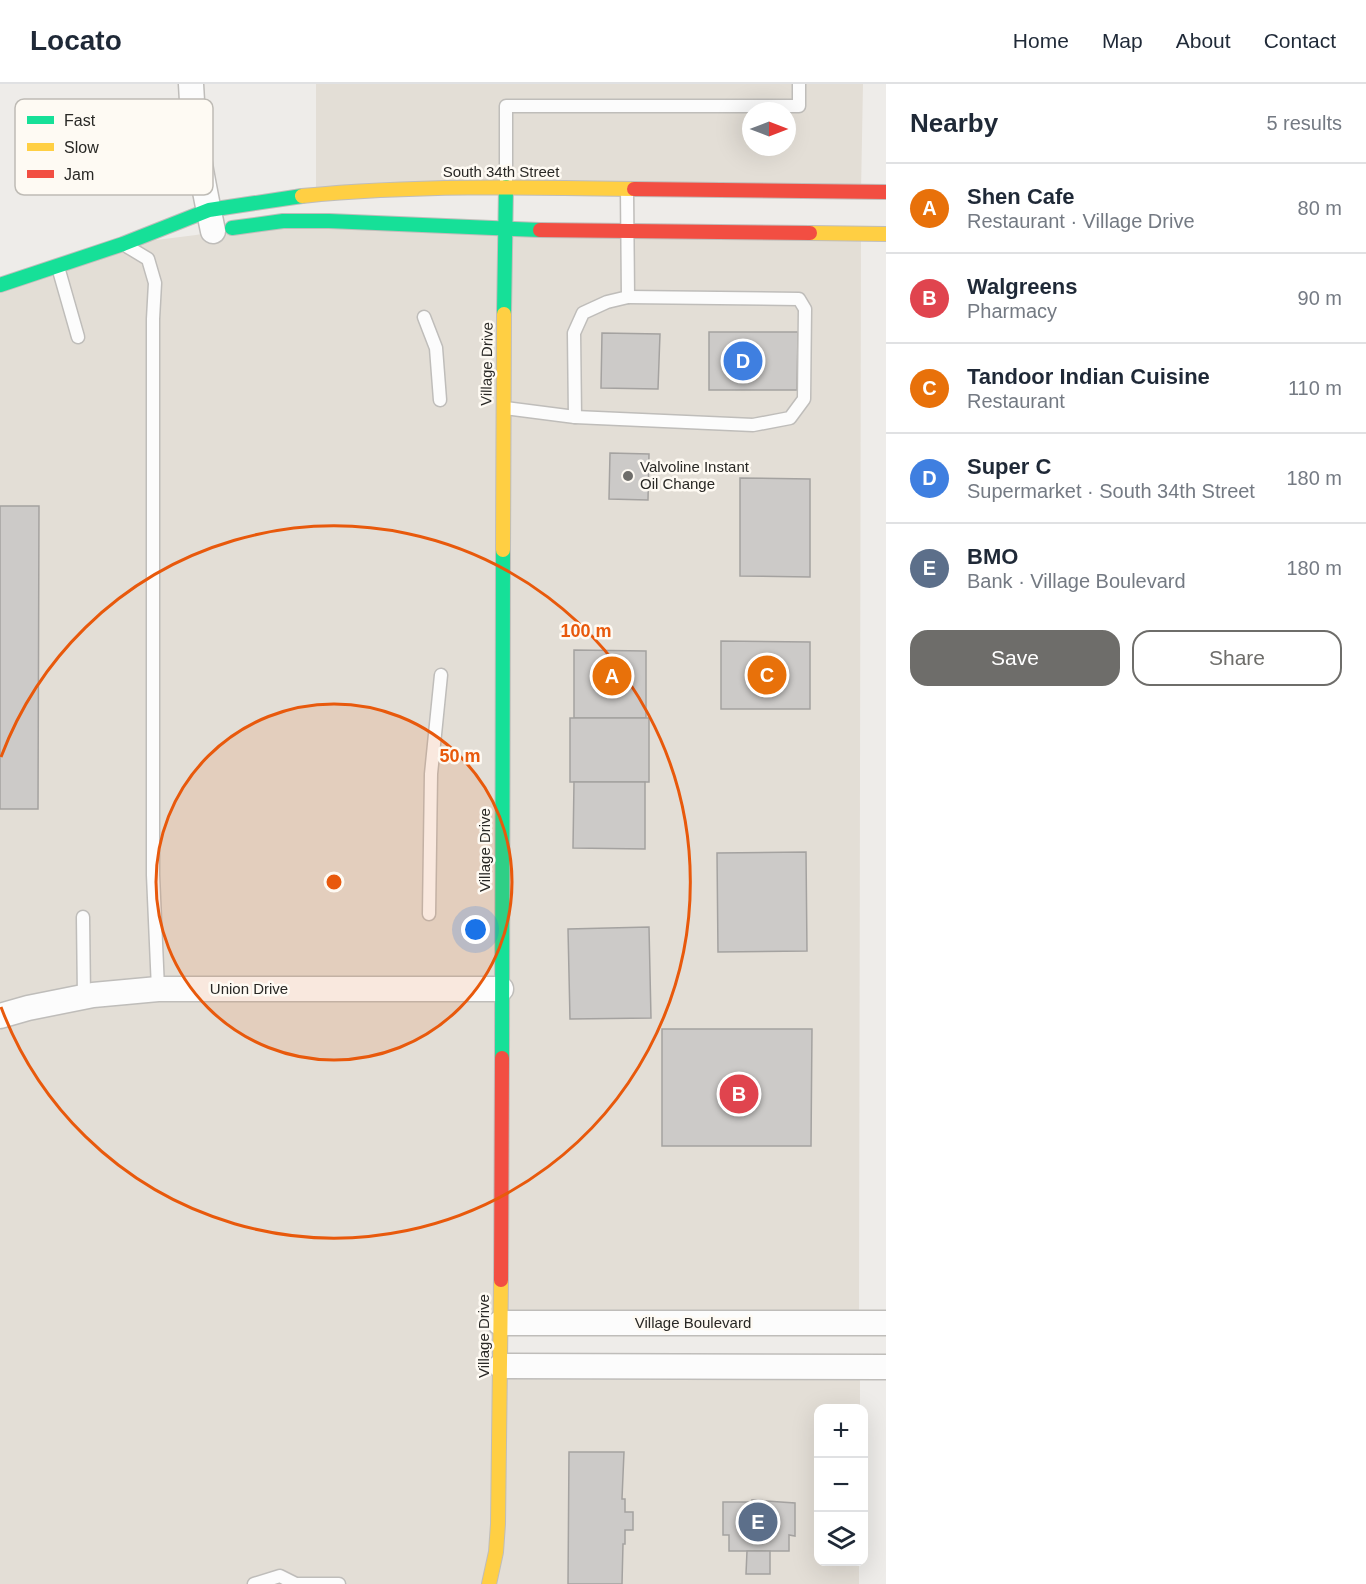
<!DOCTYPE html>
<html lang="en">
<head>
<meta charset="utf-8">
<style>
	:root { --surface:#fff; --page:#f6f6f7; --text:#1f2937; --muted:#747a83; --line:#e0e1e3; --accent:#6e6d6a }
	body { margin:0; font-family:Arial,sans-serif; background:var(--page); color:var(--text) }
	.controls { position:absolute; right:18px; bottom:18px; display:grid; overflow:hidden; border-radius:12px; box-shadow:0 6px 24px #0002 }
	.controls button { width:54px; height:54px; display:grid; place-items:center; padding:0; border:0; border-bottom:2px solid var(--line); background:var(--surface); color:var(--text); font:30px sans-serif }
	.compass { position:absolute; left:742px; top:18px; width:54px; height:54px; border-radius:50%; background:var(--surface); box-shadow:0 6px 24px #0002; rotate:90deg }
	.you { position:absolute; left:476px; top:846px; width:21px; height:21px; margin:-15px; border:4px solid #fff; border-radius:50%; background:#1a73e8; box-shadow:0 0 0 9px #1a73e833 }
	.badge { display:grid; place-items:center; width:39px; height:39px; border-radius:50%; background:var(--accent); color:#fff; font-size:20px; font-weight:700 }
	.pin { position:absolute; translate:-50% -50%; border:3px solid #fff; box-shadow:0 2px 6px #0006 }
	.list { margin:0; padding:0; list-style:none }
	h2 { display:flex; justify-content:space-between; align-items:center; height:78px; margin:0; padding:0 24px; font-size:26px }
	h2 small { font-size:20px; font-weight:400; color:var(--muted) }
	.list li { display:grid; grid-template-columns:39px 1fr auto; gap:18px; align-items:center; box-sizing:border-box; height:90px; padding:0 24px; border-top:2px solid var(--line) }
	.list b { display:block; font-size:22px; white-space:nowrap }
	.list p { margin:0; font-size:20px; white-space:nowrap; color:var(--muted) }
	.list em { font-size:20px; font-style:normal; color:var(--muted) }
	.actions { display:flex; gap:12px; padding:18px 24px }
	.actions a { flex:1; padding:14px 0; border:2px solid var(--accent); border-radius:18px; text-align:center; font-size:21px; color:var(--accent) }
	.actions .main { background:var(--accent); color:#fff }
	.icon { flex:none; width:33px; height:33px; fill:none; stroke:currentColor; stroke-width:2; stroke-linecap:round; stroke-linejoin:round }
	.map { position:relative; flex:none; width:886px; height:1500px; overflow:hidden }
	header { display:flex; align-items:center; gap:36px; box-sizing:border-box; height:84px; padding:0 30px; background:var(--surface); border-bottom:2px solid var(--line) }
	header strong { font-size:28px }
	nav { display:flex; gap:33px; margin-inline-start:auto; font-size:21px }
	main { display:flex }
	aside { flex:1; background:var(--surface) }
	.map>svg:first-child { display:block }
	.built { fill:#e3ded6; fill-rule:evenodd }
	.building { fill:#cccac8; stroke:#a4a2a0; stroke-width:1.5 }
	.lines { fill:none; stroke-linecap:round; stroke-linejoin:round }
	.lane-casing { stroke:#bfbdba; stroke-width:15 }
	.street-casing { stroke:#bfbdba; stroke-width:27 }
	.fast-casing { stroke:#bfbdba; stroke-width:16 }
	.slow-casing { stroke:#bfbdba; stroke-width:16 }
	.jam-casing { stroke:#bfbdba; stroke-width:16 }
	.lane { stroke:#fcfcfc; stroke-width:12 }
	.street { stroke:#fcfcfc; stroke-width:24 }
	.fast { stroke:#16e098; stroke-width:14 }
	.slow { stroke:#ffcf43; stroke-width:14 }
	.jam { stroke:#f24e42; stroke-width:14 }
	.ring { fill:none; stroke:#e8590c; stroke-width:3 }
	.poi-dot { fill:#6e6d6a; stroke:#fefaf3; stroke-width:2 }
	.labels { text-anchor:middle; stroke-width:5; stroke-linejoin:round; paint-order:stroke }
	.street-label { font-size:15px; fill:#292825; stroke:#fefaf3 }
	.poi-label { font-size:15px; fill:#292825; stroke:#fefaf3; text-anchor:start }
	.key { fill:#fefaf3; stroke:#bebbb5; stroke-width:1.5 }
	.key-label { font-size:16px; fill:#292825 }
	.centre { fill:#e8590c; stroke:#fefaf3; stroke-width:3 }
	.ring-label { font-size:18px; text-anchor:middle; font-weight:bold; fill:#e8590c; stroke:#fefaf3; stroke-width:5; stroke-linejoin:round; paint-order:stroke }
</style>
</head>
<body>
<header>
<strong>Locato</strong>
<nav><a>Home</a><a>Map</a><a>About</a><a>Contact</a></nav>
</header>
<main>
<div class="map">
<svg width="886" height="1500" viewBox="0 0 886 1500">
	<rect width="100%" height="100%" fill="#eeece9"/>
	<!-- built -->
	<g class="built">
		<path d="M316,0H863L861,108L316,110ZM751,27H787V63H751Z"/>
		<polygon points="245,141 861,150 859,1239 500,1239 501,1282 860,1283 860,1324 818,1324 818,1478 859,1478 859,1500 0,1500 0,201 124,160 196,151"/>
	</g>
	<!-- building -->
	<g class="building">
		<polygon points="709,248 798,248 797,306 709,306"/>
		<polygon points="602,249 660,250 658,305 601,304"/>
		<polygon points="610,369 649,370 648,416 609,415"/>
		<polygon points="740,394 810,395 810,493 740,492"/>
		<polygon points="0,422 39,422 38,725 0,725"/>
		<polygon points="721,557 810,558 810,625 721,625"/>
		<polygon points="574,566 646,567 646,634 574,634"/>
		<rect x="570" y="634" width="79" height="64"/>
		<polygon points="574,698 645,698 645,765 573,764"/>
		<polygon points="806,768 807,867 718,868 717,769"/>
		<polygon points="649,843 651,934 570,935 568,845"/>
		<polygon points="662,945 812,945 811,1062 662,1062"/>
		<polygon points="569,1368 624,1368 622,1415 625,1415 625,1428 633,1428 633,1446 625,1446 625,1460 623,1460 622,1500 568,1500"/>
		<polygon points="752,1416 795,1419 795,1452 789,1451 789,1467 729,1467 729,1451 723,1451 723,1418 752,1418"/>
		<polygon points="747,1467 770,1467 770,1490 746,1490"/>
	</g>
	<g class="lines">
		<defs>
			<g id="lane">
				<polyline points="506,102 506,22 799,22 799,0"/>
				<polyline points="128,163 148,175 155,199 153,235 153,791 158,905"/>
				<polyline points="58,183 78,253"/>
				<polyline points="424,233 436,264 440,316"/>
				<polyline points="505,324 575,333 574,249 583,229 607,218 628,213 627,106"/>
				<polyline points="575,333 753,341 790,334 804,315 805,225 799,215 628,213"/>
				<polyline points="429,830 431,690 441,591"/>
				<polyline points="83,833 84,913"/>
				<polyline points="254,1500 280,1492 296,1500 339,1500"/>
			</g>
			<g id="street">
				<path d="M191,0C193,50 203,99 213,147"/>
				<polyline points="0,932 28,924 93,911 158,905 501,905"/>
				<polyline points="500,1239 886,1239"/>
				<polyline points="501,1282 886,1283"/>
			</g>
			<g id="fast">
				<polyline points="232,144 283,137 329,137 540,146"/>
				<polyline points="0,201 123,160 209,126 302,112"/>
				<polyline points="504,230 506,103"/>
				<polyline points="502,974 503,466"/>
			</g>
			<g id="slow">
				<path d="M302,112C412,101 523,103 634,105"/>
				<polyline points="810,149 886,150"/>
				<polyline points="503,466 504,230"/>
				<polyline points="489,1500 496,1468 498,1440 501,1196"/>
			</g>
			<g id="jam">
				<polyline points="634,105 886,108"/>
				<polyline points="540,146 810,149"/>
				<polyline points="501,1196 502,974"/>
			</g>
		</defs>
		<!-- lane casing -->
		<use href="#lane" class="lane-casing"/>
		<!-- street casing -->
		<use href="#street" class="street-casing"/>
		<!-- fast casing -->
		<use href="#fast" class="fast-casing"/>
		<!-- slow casing -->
		<use href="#slow" class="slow-casing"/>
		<!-- jam casing -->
		<use href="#jam" class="jam-casing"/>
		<!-- lane -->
		<use href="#lane" class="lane"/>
		<!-- street -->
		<use href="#street" class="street"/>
		<!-- fast -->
		<use href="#fast" class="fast"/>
		<!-- slow -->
		<use href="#slow" class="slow"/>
		<!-- jam -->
		<use href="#jam" class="jam"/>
	</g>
	<!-- distance rings -->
	<circle cx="334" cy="798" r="178" fill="#e8590c" fill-opacity=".12"/>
	<g class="ring">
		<circle cx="334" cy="798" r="178"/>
		<path d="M1 673A356 356 0 1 1 1 923"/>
	</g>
	<!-- markers -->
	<circle class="poi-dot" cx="628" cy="392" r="6"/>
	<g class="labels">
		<!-- street labels -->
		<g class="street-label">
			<text x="501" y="93">South 34th Street</text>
			<text transform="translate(487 280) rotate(-89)" y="5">Village Drive</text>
			<text transform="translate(485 766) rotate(-90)" y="5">Village Drive</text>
			<text x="249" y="910">Union Drive</text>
			<text x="693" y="1244">Village Boulevard</text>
			<text transform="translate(484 1252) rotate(-90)" y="5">Village Drive</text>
		</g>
		<!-- poi labels -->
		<g class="poi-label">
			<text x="640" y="388">Valvoline Instant<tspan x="640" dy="17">Oil Change</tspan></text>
		</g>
	</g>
	<!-- legend -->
	<rect x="15" y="15" width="198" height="96" rx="9" class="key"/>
	<rect x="27" y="32" width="27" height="8" fill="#16e098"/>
	<rect x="27" y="59" width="27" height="8" fill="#ffcf43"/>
	<rect x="27" y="86" width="27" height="8" fill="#f24e42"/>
	<g class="key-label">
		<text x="64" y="42">Fast</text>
		<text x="64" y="69">Slow</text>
		<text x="64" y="96">Jam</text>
	</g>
	<circle cx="334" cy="798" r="9" class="centre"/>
	<g class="ring-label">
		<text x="586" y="553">100 m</text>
		<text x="460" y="678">50 m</text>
	</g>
</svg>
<div class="controls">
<button>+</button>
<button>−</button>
<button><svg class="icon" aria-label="layers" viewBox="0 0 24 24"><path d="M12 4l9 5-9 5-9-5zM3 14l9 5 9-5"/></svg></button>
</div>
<svg class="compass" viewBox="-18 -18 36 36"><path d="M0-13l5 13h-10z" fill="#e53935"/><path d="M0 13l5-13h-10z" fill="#747a83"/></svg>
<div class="you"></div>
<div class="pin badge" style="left:612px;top:592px;background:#e8710a">A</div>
<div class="pin badge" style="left:739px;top:1010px;background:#e0444e">B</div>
<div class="pin badge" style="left:767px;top:591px;background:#e8710a">C</div>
<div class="pin badge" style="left:743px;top:277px;background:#3f7fe0">D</div>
<div class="pin badge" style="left:758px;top:1438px;background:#5c6f8a">E</div>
</div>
<aside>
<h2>Nearby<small>5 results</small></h2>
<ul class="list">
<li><span class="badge" style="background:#e8710a">A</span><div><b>Shen Cafe</b><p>Restaurant · Village Drive</p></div><em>80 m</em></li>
<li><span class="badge" style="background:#e0444e">B</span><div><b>Walgreens</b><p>Pharmacy</p></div><em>90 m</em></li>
<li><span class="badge" style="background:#e8710a">C</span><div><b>Tandoor Indian Cuisine</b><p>Restaurant</p></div><em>110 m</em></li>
<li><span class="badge" style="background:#3f7fe0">D</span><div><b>Super C</b><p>Supermarket · South 34th Street</p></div><em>180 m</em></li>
<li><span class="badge" style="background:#5c6f8a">E</span><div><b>BMO</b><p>Bank · Village Boulevard</p></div><em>180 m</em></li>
</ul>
<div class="actions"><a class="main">Save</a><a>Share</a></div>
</aside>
</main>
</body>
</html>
